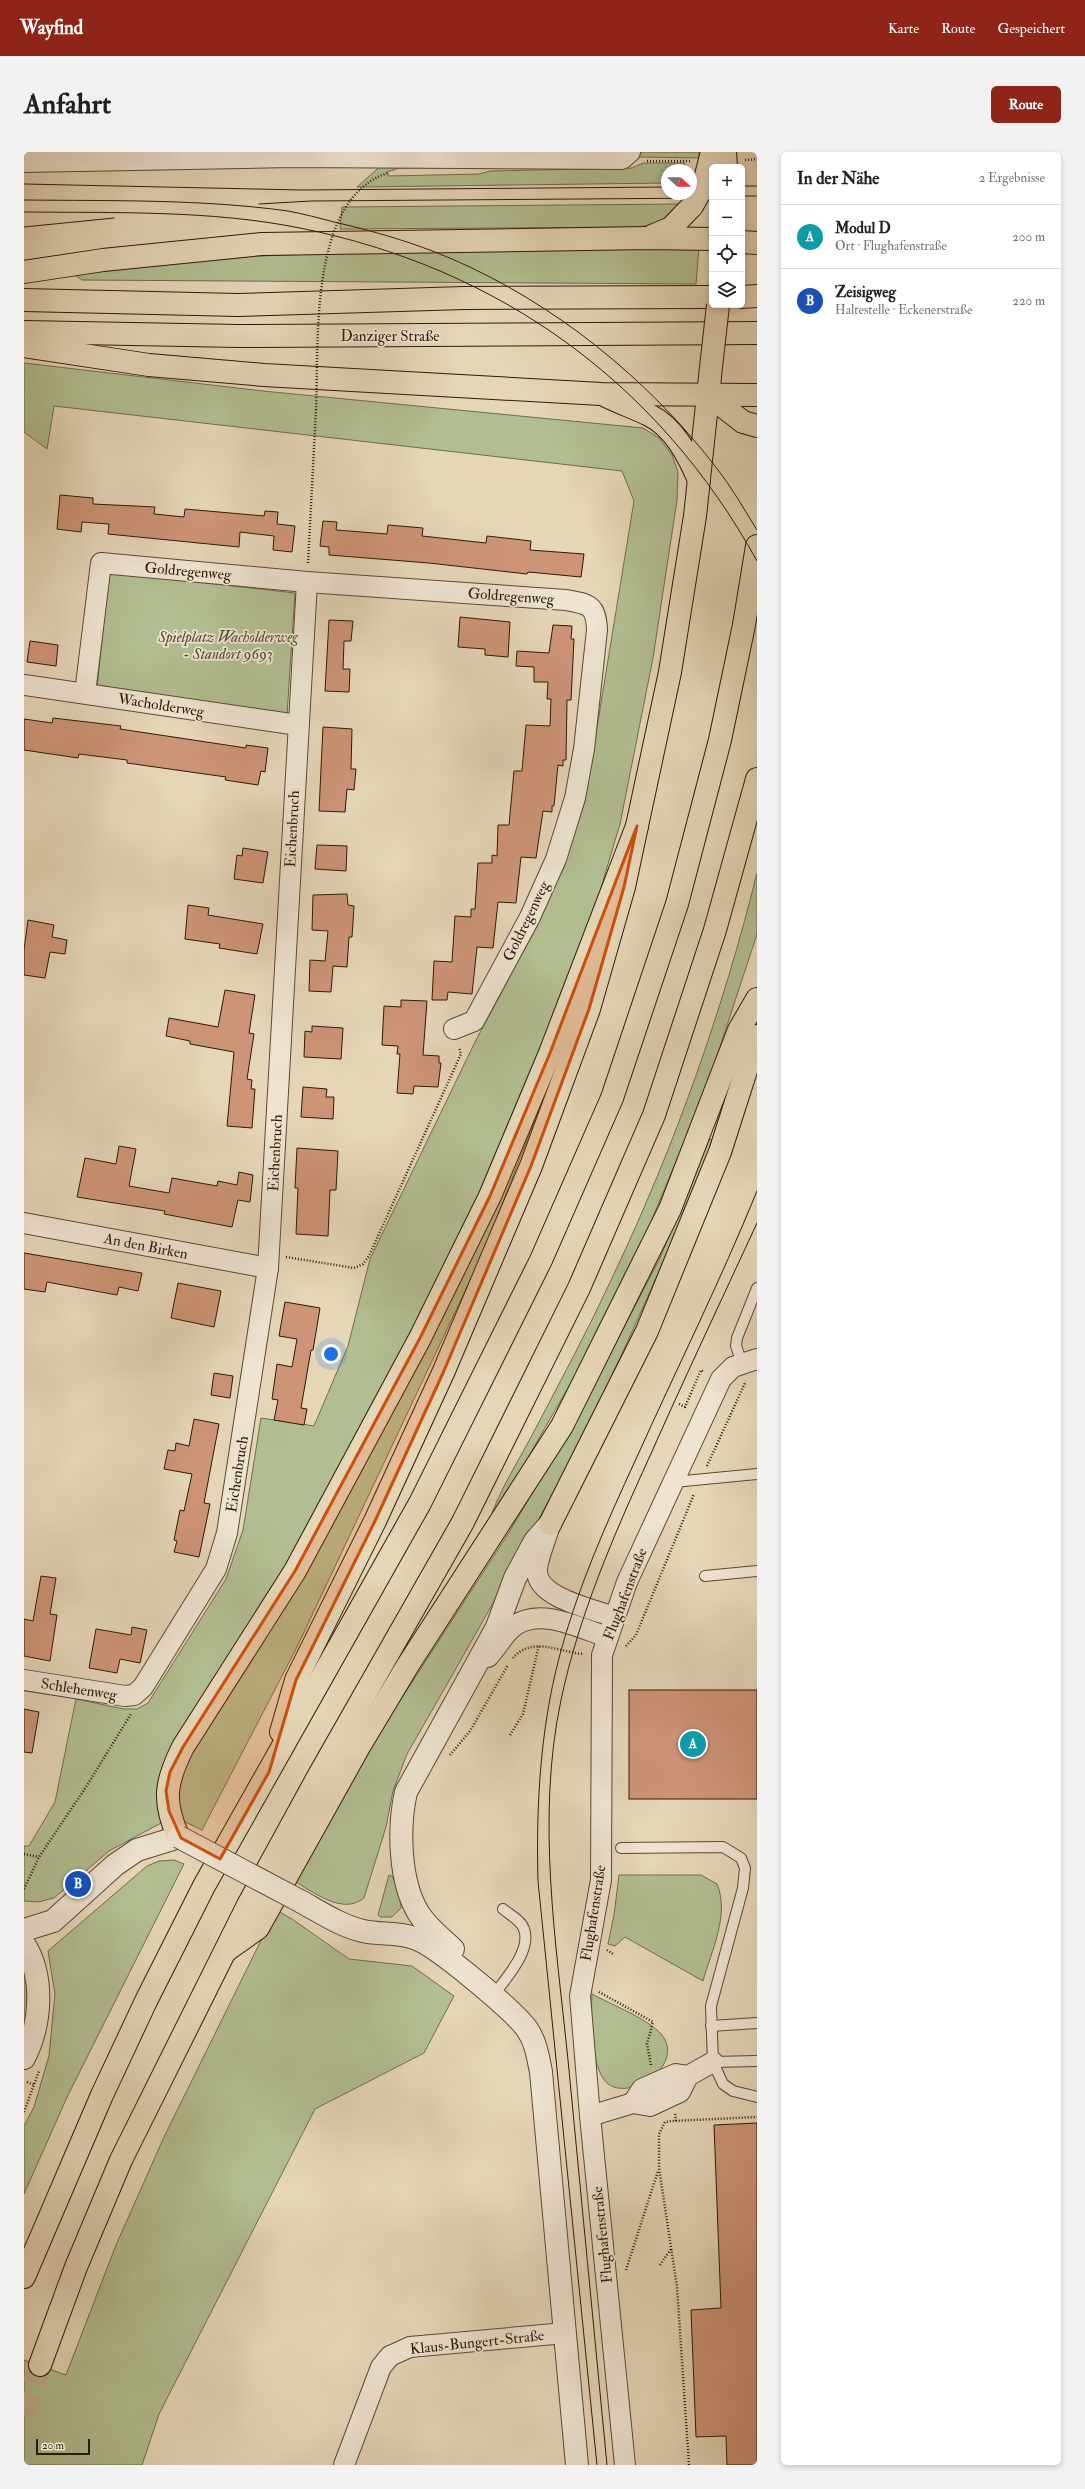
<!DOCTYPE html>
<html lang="de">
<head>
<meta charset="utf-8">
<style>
	:root { --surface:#fff; --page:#f2f2f2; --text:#202124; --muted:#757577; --line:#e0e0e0; --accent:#8f2418 }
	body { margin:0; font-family:"IM FELL Double Pica",serif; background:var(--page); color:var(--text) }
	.controls { position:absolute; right:12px; top:12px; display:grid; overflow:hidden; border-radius:6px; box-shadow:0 2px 6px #0003 }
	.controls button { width:36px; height:36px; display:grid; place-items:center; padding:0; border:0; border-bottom:1px solid var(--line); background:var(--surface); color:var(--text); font:20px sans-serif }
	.compass { position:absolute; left:637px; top:12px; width:36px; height:36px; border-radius:50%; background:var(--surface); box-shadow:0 2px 6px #0003; rotate:111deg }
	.scale { position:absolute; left:12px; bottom:10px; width:54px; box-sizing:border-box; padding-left:4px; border:2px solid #2e1904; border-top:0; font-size:11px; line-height:14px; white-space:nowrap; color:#2e1904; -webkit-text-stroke:3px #eee4d1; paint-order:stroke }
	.you { position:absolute; left:307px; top:1202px; width:14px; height:14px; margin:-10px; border:3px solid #fff; border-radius:50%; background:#1a73e8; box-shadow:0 0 0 6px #1a73e833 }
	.badge { display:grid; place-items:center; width:26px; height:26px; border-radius:50%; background:var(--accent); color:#fff; font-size:13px; font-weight:700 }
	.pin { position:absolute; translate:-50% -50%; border:2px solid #fff; box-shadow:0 1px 4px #0006 }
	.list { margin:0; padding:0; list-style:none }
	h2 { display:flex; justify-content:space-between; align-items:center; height:52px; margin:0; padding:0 16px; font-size:17px }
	h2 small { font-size:13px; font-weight:400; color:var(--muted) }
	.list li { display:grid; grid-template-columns:26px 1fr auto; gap:12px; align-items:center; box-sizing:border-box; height:64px; padding:0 16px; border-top:1px solid var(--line) }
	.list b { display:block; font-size:15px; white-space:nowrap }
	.list p { margin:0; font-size:13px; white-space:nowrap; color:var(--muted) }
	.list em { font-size:13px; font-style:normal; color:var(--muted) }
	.icon { flex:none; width:22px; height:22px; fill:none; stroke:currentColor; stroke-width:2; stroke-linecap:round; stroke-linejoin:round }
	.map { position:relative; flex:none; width:733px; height:2313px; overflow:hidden; border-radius:6px }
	header { display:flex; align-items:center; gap:24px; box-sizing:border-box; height:56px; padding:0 20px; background:var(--accent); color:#fff }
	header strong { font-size:19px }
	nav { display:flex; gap:22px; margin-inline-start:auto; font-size:14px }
	.intro { display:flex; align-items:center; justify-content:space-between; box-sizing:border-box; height:96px; padding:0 24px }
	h1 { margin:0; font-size:28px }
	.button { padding:10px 18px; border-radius:6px; background:var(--accent); color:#fff; font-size:14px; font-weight:700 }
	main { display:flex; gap:24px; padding:0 24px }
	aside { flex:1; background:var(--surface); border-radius:6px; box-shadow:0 2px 6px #0003 }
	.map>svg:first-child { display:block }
	.green { fill:#b2be91; stroke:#706c4a }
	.building { fill:#ce9478; stroke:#2e1904 }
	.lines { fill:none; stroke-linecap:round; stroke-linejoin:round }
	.motorway-tunnel { stroke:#c0b094; stroke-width:22; stroke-dasharray:22 11; stroke-linecap:butt }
	.service-casing { stroke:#5c4831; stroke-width:12 }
	.minor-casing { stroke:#5c4831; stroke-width:22 }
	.tertiary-casing { stroke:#5c4831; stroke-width:24 }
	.primary-casing { stroke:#2e1904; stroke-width:24 }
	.trunk-casing { stroke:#2e1904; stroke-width:24 }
	.motorway-casing { stroke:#2e1904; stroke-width:24 }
	.path { stroke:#2e1904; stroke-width:2.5; stroke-dasharray:1 2; stroke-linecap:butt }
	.service { stroke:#eee4d1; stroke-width:10 }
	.minor { stroke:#eee4d1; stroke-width:20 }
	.tertiary { stroke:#eee4d1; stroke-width:22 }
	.primary { stroke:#e5d6b8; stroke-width:22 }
	.trunk { stroke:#e5d6b8; stroke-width:22 }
	.motorway { stroke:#e5d6b8; stroke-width:22 }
	.tram { stroke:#2e1904; stroke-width:1 }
	.tertiary-bridge-casing { stroke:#5c4831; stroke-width:24; stroke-linecap:butt }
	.primary-bridge-casing { stroke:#2e1904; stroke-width:24; stroke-linecap:butt }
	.trunk-bridge-casing { stroke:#2e1904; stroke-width:24; stroke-linecap:butt }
	.path-bridge { stroke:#2e1904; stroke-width:2.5; stroke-dasharray:1 2; stroke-linecap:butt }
	.tertiary-bridge { stroke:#eee4d1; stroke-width:22 }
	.primary-bridge { stroke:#e5d6b8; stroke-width:22 }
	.trunk-bridge { stroke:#e5d6b8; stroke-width:22 }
	.marked { fill:#cc4f0b; fill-opacity:0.2; stroke:#cc4f0b; stroke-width:3; stroke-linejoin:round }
	.labels { text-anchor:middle; stroke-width:3.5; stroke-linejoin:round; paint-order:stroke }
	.street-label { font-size:15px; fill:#2e1904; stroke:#eee4d1 }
	.park-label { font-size:15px; font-style:italic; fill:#564b2e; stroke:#eee4d1 }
</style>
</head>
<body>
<header>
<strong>Wayfind</strong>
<nav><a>Karte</a><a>Route</a><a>Gespeichert</a></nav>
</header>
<div class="intro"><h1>Anfahrt</h1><a class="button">Route</a></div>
<main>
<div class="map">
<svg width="733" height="2313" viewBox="0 0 733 2313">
	<rect width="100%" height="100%" fill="#e5d6b8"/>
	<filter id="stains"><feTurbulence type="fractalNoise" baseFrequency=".005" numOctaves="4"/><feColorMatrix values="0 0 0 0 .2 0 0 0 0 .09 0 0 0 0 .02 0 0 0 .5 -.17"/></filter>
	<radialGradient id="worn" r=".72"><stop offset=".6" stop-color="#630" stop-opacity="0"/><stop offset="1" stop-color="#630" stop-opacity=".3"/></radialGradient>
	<!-- green -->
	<g class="green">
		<polygon points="614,0 675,0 675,6 614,5"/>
		<polygon points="619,11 661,11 660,18 643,18 643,31 333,35 359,12 453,15 375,16 363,20 365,24 455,22 466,19 608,16"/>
		<path d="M656,52C646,66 631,73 614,75L316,77L318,55Z"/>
		<polygon points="675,96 672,132 58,128 51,123 184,106 317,101"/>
		<polygon points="0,211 239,239 619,276 635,286 648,303 654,320 653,348 629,506 596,672 570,759 544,883 459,1101 273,1495 178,1678 157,1668 139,1670 85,1699 30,1746 14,1750 0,1749 0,1694 5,1694 31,1650 52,1547 100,1557 113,1557 124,1551 202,1427 219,1378 237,1266 290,1274 324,1194 346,1107 451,890 512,776 540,714 561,649 610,349 598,319 30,254 23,297 0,280"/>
		<polygon points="85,420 271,441 263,563 73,536"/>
		<path d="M733,721V782L691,910L660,990L624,1077L592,1142L548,1229L476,1354L468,1361C478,1335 493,1311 506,1287C535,1232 564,1178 590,1122C651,993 699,858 733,721Z"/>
		<path d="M685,987L691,989C655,1073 620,1156 581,1238C521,1362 452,1482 383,1602L369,1639L362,1675L340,1746C318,1764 289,1739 268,1728L344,1598L484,1382L549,1273L636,1106Z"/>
		<polygon points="150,1708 160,1712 44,1943 0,2042 0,1974 10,1955 25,1904 31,1842 24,1799 123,1714 135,1709"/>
		<polygon points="365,1723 369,1725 377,1750 377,1756 368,1765 356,1765 354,1763"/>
		<path d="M595,1723H677L693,1732C706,1762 687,1800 679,1829L601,1785L591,1794L584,1792L590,1763Z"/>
		<polygon points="252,1758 268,1767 325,1807 388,1814 430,1844 400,1901 291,1957 135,2262 118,2313 0,2313 0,2208 42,2223 92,2093 140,1985"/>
		<polygon points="0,1814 5,1851 0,1873"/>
		<path d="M568,1842C586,1852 630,1869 640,1886C658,1915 605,1950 583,1931C566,1915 567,1864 568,1842Z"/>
	</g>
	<!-- building -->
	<g class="building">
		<polygon points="36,343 69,346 69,352 131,355 130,362 160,365 161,357 240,364 241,359 254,360 253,372 271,374 268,400 249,398 250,384 216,380 215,395 84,382 85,372 58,370 57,380 33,377"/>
		<polygon points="299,369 313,370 312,378 363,382 364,373 399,376 398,384 462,391 463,384 507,389 506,398 560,402 557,425 515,421 504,420 503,422 405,411 305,403 305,395 296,394"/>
		<polygon points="436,465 486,470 484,505 461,503 461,497 434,495"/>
		<polygon points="305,468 329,469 327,489 320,489 319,517 326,517 325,540 301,539"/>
		<polygon points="529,473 548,474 547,487 550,487 547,548 543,548 542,608 539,608 539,614 534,613 530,654 528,654 528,660 519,659 512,706 497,705 492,751 474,750 469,796 453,795 448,842 424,840 423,848 408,848 410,809 428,810 431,764 447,765 447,757 451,757 454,711 468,711 468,703 473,704 474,673 485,673 490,619 498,619 502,573 526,574 527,547 523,547 524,530 510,530 510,515 492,514 493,499 525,501"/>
		<polygon points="6,489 34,493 32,514 3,510"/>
		<polygon points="29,566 97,574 96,577 222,596 222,593 244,596 241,620 237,619 234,633 201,628 202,625 103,611 103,608 55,602 54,606 0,598 0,567 28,571"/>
		<polygon points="299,575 328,577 327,617 332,617 330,638 323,637 321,660 295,659"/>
		<polygon points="293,693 323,694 322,719 291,717"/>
		<polygon points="219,696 244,700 239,731 210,727 213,703 218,704"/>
		<polygon points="323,742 324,753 330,754 328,785 325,785 323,815 309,814 307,840 285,839 286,808 301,809 304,779 288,778 289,743"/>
		<polygon points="164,753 185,756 184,763 239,772 233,802 195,796 196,792 161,787"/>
		<polygon points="4,768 30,773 28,785 43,788 41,802 26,800 21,826 0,823 0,798"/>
		<polygon points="201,838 231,843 225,881 230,882 223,927 228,928 227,937 231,937 228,976 203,974 210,900 166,892 166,889 142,884 145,866 194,875"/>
		<polygon points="377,848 403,849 399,903 415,904 415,911 417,911 414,935 390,934 389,942 373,941 376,902 373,902 374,894 358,893 360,854 377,855"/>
		<polygon points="288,874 319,876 317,907 280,905 281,879 288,880"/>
		<polygon points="279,935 303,937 302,945 310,945 309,967 277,965"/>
		<polygon points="95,994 112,997 105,1034 145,1041 148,1026 193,1034 194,1029 213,1033 215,1020 229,1023 226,1050 214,1048 208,1075 140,1062 141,1059 53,1045 61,1006 92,1012"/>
		<polygon points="273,996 314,999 312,1038 306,1038 304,1084 272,1082 274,1036 271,1036"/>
		<polygon points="0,1101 118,1121 114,1139 95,1135 93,1143 23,1130 21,1140 0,1137"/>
		<polygon points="154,1131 197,1139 190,1175 147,1166"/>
		<polygon points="261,1150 296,1156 289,1198 287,1198 277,1256 283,1257 280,1273 250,1268 254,1248 248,1247 253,1212 268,1215 273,1187 255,1184"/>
		<polygon points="190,1221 209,1224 206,1246 187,1243"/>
		<polygon points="170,1267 195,1272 180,1351 186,1352 175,1405 150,1400 153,1389 150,1388 156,1358 160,1359 168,1322 140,1317 144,1298 151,1299 152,1291 165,1294"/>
		<polygon points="17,1424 32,1426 26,1462 33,1463 26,1509 0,1504 0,1467 9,1469"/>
		<polygon points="108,1475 123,1478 116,1511 96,1507 93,1521 65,1516 72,1477 107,1483"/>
		<rect x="605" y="1538" width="128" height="109"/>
		<polygon points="0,1557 15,1560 8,1601 0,1600"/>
		<polygon points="733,1971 733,2313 703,2313 702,2284 672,2285 667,2158 697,2156 690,1973"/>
	</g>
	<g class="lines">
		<!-- motorway-tunnel -->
		<polyline class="motorway-tunnel" points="0,2263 16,2213"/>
		<defs>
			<g id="service">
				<polyline points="718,1211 712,1194 713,1186 733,1136"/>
				<polyline points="650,1330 733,1322"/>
				<polyline points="681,1424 733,1419"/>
				<polyline points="597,1696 699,1695 717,1706 721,1716 719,1736 687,1854 689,1910 699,1932 709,1939 733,1945"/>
				<path d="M469,1844C481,1827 508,1799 500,1777C497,1768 486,1763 479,1757"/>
				<polyline points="687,1874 733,1871"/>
				<polyline points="689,1910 733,1909"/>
			</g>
			<g id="minor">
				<polyline points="0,10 266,5 598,7 606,0"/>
				<polyline points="0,533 274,573"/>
				<path d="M61,541L77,411L283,430L542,448C565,452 572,453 573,478L560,597L551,646L532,707L506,765L450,869L430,877"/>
				<polyline points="0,1071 244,1116"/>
				<path d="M526,1372C523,1386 513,1406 513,1419C513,1446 569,1457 590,1465"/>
				<path d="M464,1505C473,1496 479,1483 489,1475C515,1454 556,1476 583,1485"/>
				<polyline points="0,1528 101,1544 110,1543 119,1535 192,1417 203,1381 244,1116 283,430"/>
				<polyline points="609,1951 618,1937 652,1922 664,1924"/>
				<polyline points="566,1964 609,1951 626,1954 656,1940 664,1924 689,1910"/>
				<polyline points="320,2313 357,2215 366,2204 386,2195 541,2181"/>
				<polyline points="601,2313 566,1964 556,1844 577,1728 578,1503 603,1430 697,1227 709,1215 733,1207"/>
			</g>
			<g id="tertiary">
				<path d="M276,1749C296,1760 317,1774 339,1779C356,1783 374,1780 390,1786C411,1792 490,1859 503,1877C512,1890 514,1905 517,1920L553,2313"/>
				<polyline points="0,1778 29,1769 91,1713 113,1698 155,1685"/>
				<path d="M0,1792C21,1825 17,1873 0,1906"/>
				<path d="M429,1797C417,1786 404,1776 395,1762C375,1730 374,1676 382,1640L473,1475L491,1426L511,1389L526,1372"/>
			</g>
			<g id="primary">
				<polyline points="526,1372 623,1179 696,1000 733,884"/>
				<path d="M154,1684C138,1648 142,1629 159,1595L271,1419L396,1186L466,1044L526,901L613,674L646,520L671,364L686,225"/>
			</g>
			<g id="trunk">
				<polyline points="628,84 647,76 668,54"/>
				<polyline points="718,90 733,91"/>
				<polyline points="0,120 79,108 238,92 623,86 688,87"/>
				<polyline points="718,145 733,144"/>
				<polyline points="0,148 214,153 440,146 688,145"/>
				<polyline points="0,180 215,184 733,181"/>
				<polyline points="0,194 125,213 240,223 577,242 733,243"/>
				<polyline points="683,242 719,270 733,274"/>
				<path d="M582,244C596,251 611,256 625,263C650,275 664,303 675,328"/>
			</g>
			<g id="motorway">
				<polyline points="257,1580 272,1528 351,1369 419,1221 507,1014 565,857 600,735 613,674"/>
				<polyline points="203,1798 234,1776 336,1593 384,1513 538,1274 646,1057 715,878 733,847"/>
				<polyline points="0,2125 78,1943 122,1849 180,1734 396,1351 517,1108 588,946 653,752 696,588 720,473 733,394"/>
				<polyline points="16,2213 52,2115 97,2008 224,1753 295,1623 439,1370 555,1136 630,963 691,778 733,627"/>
			</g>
		</defs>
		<!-- service casing -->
		<use href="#service" class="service-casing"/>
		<!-- minor casing -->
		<use href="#minor" class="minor-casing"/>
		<!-- tertiary casing -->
		<use href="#tertiary" class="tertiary-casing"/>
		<!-- primary casing -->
		<use href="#primary" class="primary-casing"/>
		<!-- trunk casing -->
		<use href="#trunk" class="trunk-casing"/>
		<!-- motorway casing -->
		<use href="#motorway" class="motorway-casing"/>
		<!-- path -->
		<g class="path">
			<polyline points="721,8 733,7"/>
			<polyline points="623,9 666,9"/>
			<polyline points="284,411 292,258"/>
			<polyline points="262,1105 330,1116 339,1112 345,1104 437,902 435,895"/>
			<polyline points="655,1252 661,1255 677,1218 680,1220"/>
			<polyline points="683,1314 721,1231"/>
			<polyline points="602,1494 612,1483 670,1342"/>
			<path d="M489,1506C509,1483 536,1501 560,1502"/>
			<polyline points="486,1583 499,1562 515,1493"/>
			<polyline points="426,1603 446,1579 484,1513"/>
			<polyline points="0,1702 15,1705"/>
			<polyline points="0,1737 15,1705 62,1635 107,1562"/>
			<polyline points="583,1798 589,1802"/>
			<polyline points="575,1840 629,1870 623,1892 627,1913"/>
			<polyline points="3,1930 11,1933"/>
			<polyline points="0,1960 15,1919"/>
			<polyline points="651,1962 652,1969"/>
			<polyline points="636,2113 647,2097"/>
			<polyline points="602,2118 634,2019"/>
			<polyline points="665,2313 653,2135 635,2016 635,1982 641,1970 648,1969 733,1965"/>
		</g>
		<!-- service -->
		<use href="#service" class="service"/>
		<!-- minor -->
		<use href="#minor" class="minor"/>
		<!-- tertiary -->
		<use href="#tertiary" class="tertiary"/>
		<!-- primary -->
		<use href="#primary" class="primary"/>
		<!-- trunk -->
		<use href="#trunk" class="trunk"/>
		<!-- motorway -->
		<use href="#motorway" class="motorway"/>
		<!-- tram -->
		<g class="tram">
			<polyline points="0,32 278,38 643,35"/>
			<polyline points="667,34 688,34"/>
			<polyline points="718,34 733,34"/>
			<polyline points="718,44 733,44"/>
			<path d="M0,48C88,49 177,47 264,59C280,62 295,66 310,70C350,79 391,91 428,107C530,151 623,226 691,314C707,334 720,357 733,378"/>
			<polyline points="235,52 287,49 688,46"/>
			<path d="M0,60C92,61 186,58 276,76C476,116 635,231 733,409"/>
			<polyline points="0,75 90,66"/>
			<path d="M573,2313L514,1729C512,1655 516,1579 535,1506C553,1437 582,1372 612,1307C652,1218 696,1130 733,1039"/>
			<path d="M583,2313C570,2178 557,2043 544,1908C532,1790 512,1666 537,1548C555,1463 589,1385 625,1306C660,1227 697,1149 733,1071"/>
		</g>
		<defs>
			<polyline id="tertiary-bridge" points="155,1685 276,1749"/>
			<g id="primary-bridge">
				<polyline points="701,0 702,15"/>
				<polyline points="686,224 694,153"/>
			</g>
			<polyline id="trunk-bridge" points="668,54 679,35 688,0"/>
		</defs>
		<!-- tertiary-bridge casing -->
		<use href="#tertiary-bridge" class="tertiary-bridge-casing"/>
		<!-- primary-bridge casing -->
		<use href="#primary-bridge" class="primary-bridge-casing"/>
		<!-- trunk-bridge casing -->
		<use href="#trunk-bridge" class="trunk-bridge-casing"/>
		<!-- path-bridge -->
		<path class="path-bridge" d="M292,258C295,191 284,46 364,21"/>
		<!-- tertiary-bridge -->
		<use href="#tertiary-bridge" class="tertiary-bridge"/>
		<!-- primary-bridge -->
		<use href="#primary-bridge" class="primary-bridge"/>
		<!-- trunk-bridge -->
		<use href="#trunk-bridge" class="trunk-bridge"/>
	</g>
	<!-- marked area -->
	<path class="marked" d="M613,674L600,735L565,857L507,1014L419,1221L351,1369L272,1528L245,1620L196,1707L157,1686L145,1659L142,1639L146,1620L159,1595L271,1419L396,1186L466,1044L526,901Z"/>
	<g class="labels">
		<!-- street labels -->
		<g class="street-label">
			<text x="366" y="189">Danziger Straße</text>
			<text transform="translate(164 419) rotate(5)" y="5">Goldregenweg</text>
			<text transform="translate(487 444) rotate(4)" y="5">Goldregenweg</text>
			<text transform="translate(137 553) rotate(9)" y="5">Wacholderweg</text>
			<text transform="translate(268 677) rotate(-87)" y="5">Eichenbruch</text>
			<text transform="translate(502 769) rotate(-64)" y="5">Goldregenweg</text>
			<text transform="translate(251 1001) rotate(-87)" y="5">Eichenbruch</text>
			<text transform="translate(122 1094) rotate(11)" y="5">An den Birken</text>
			<text transform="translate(213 1322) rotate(-81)" y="5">Eichenbruch</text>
			<text transform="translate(601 1442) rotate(-69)" y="5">Flughafenstraße</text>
			<text transform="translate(55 1537) rotate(9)" y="5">Schlehenweg</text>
			<text transform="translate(569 1761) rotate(-81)" y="5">Flughafenstraße</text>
			<text transform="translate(578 2083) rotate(-96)" y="5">Flughafenstraße</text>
			<text transform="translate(453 2190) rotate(-6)" y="5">Klaus-Bungert-Straße</text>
		</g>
		<!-- park labels -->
		<g class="park-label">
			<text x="204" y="490">Spielplatz Wacholderweg<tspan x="204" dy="17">- Standort 9693</tspan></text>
		</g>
	</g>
	<rect width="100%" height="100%" filter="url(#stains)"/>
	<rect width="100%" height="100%" fill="url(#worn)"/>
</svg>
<div class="controls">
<button>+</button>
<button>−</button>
<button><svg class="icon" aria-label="locate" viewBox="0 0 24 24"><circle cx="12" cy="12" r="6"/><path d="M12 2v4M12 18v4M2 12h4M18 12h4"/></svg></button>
<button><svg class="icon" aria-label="layers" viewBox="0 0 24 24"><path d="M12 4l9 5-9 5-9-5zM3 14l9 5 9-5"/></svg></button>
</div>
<svg class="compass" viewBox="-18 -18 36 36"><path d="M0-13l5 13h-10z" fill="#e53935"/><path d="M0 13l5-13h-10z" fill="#757577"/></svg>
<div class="scale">20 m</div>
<div class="you"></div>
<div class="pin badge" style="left:669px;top:1592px;background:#0f9aa8">A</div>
<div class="pin badge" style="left:54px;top:1732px;background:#1a4fb4">B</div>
</div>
<aside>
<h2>In der Nähe<small>2 Ergebnisse</small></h2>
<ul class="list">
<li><span class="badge" style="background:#0f9aa8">A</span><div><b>Modul D</b><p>Ort · Flughafenstraße</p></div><em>200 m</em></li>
<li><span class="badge" style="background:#1a4fb4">B</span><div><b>Zeisigweg</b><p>Haltestelle · Eckenerstraße</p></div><em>220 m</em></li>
</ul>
</aside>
</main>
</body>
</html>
